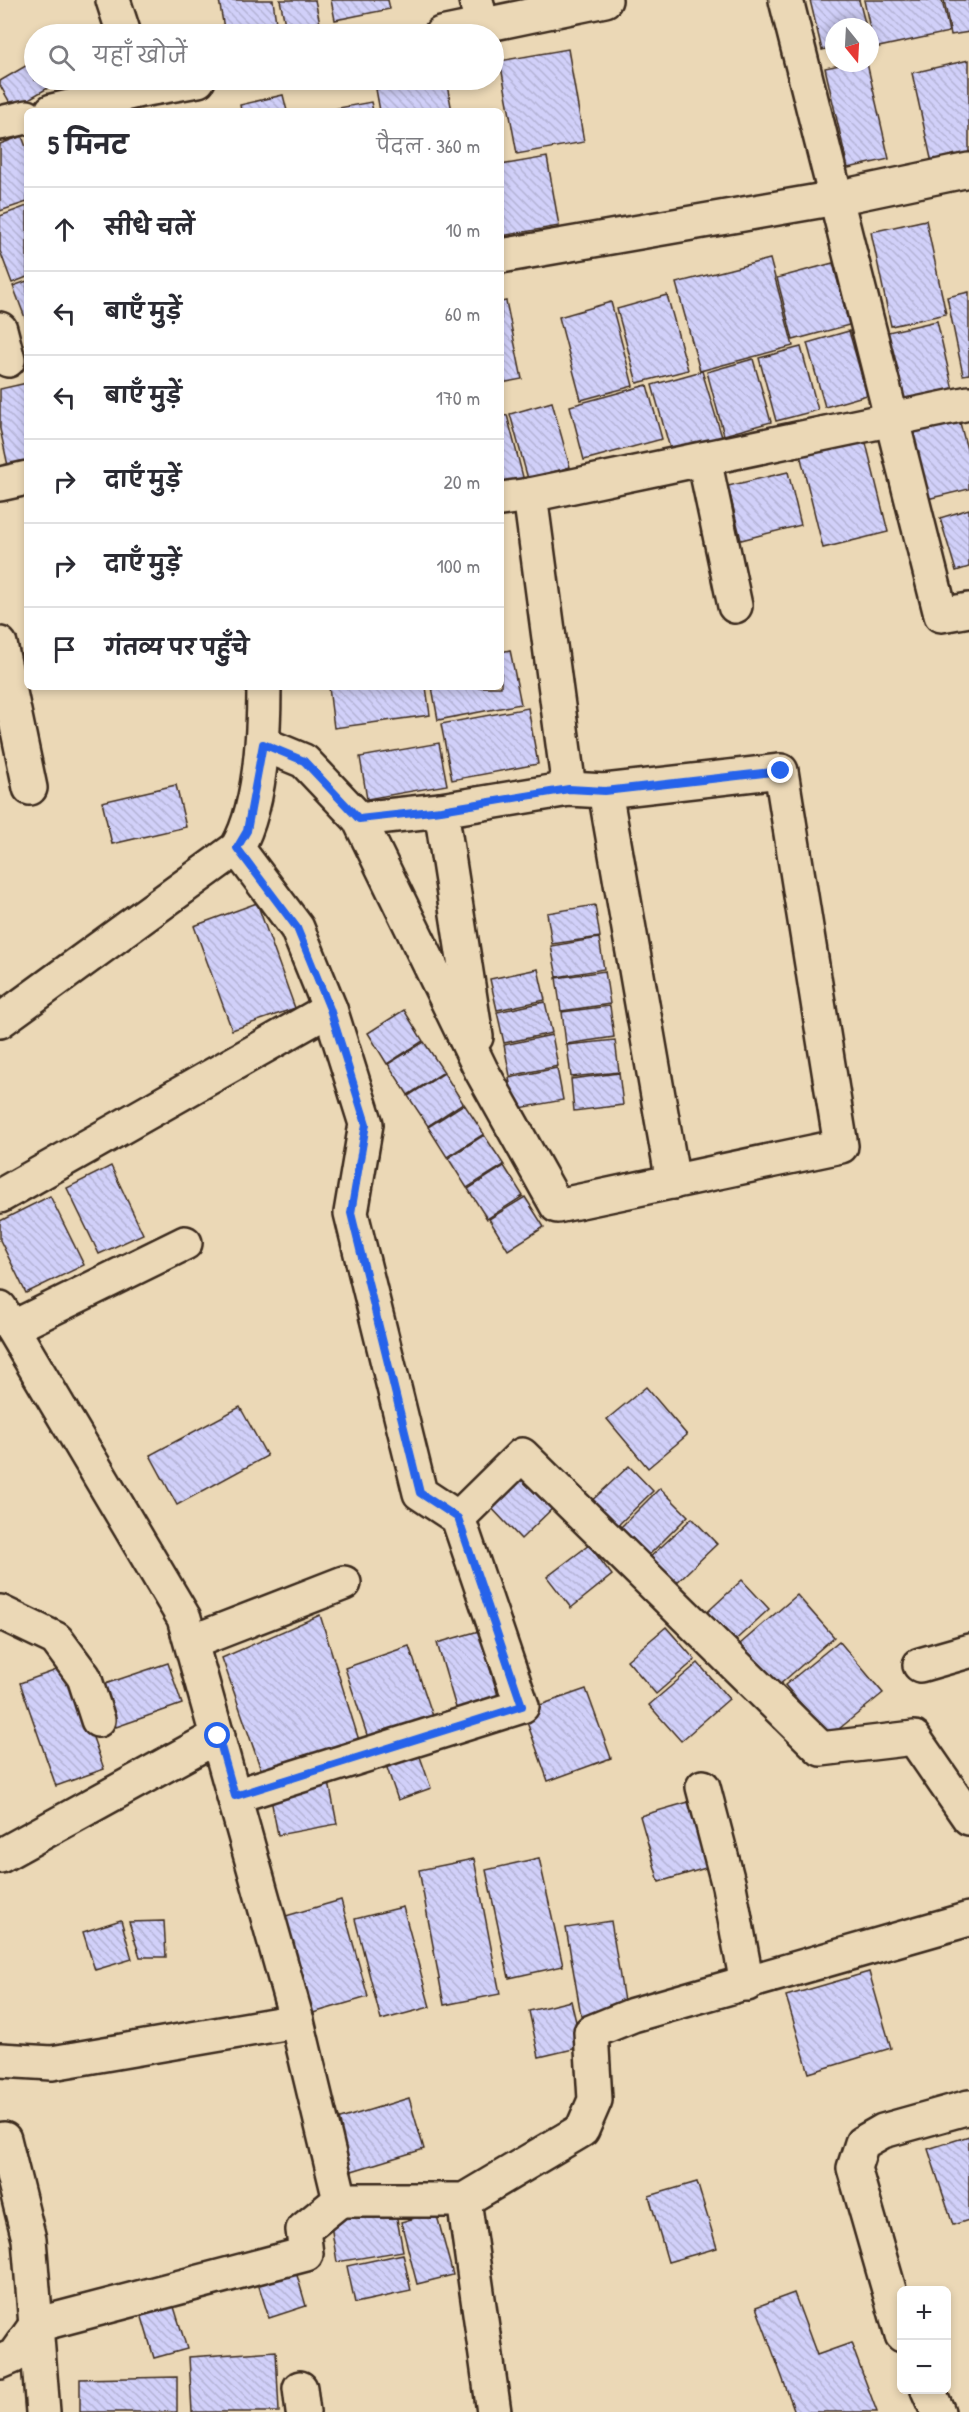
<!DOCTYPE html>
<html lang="hi">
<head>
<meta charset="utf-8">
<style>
	:root { --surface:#fff; --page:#f7f7f7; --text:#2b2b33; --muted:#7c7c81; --line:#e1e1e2 }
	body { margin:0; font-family:"Patrick Hand","Playpen Sans Deva",sans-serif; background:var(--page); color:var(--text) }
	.controls { position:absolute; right:18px; bottom:18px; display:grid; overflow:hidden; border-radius:9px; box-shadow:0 3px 9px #0003 }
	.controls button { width:54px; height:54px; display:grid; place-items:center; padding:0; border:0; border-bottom:2px solid var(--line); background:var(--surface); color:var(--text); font:30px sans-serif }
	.compass { position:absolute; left:825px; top:18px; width:54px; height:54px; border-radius:50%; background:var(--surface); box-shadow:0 3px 9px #0003; rotate:162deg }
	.stop { position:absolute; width:18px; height:18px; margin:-14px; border:4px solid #2563eb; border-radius:50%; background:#fff }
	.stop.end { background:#2563eb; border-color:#fff; box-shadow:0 2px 6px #0008 }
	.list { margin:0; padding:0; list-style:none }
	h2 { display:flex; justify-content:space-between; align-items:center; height:78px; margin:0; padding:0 24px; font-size:26px }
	h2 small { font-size:20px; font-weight:400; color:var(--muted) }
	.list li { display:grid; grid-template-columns:39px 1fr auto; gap:18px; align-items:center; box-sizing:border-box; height:84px; padding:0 24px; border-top:2px solid var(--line) }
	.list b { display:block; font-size:22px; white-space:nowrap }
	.list em { font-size:20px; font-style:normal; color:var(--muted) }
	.icon { flex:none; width:33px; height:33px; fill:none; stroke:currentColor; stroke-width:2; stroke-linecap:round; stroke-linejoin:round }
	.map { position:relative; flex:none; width:969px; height:2412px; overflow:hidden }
	.search { position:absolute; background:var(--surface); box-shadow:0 3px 9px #0003; left:24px; top:24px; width:480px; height:66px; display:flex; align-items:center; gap:15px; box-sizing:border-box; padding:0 21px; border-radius:33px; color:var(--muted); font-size:22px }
	.panel { position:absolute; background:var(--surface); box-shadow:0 3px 9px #0003; left:24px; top:108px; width:480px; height:582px; border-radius:9px }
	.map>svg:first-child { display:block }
	.building { fill:url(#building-back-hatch); stroke:#3b2a1e; stroke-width:1.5 }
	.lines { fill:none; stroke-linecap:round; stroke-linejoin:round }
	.minor-casing { stroke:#3b2a1e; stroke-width:38 }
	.minor { stroke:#ebd8b6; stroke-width:33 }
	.route { stroke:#2563eb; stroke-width:8 }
</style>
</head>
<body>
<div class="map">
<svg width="969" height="2412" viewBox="0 0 969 2412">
	<defs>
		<pattern id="building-back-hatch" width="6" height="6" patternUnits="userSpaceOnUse" patternTransform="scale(1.5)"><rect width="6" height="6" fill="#d1d0f9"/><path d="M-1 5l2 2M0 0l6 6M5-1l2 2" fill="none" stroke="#b4b3d5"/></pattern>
	</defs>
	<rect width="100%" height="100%" fill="#ebd8b6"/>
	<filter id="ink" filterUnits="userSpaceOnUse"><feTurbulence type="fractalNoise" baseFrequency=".0167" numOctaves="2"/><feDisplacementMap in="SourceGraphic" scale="12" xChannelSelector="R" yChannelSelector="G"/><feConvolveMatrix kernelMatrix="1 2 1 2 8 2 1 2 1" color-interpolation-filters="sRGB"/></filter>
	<g filter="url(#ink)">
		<!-- building -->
		<g class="building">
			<polygon points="219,0 273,0 277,31 255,34 225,34"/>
			<polygon points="280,0 315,0 321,28 287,34"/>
			<polygon points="331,0 388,0 390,9 335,20"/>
			<polygon points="810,0 859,0 866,27 834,27 834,47 822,50"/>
			<polygon points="864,0 942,0 949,32 874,48"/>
			<polygon points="944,0 969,0 969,32 951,35"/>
			<polygon points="568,49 584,142 517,154 500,61"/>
			<polygon points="969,60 969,155 932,163 912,73"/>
			<polygon points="34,61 34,80 59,80 60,81 13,108 0,85 0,81"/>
			<polygon points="850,63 867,63 889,159 848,168 825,68"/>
			<polygon points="428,80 446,80 452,111 380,111 376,89"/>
			<polygon points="283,95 287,111 241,111 240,105"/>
			<polygon points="371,102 373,111 323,111"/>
			<polygon points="22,136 27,150 27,202 0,211 0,144"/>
			<polygon points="547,157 559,226 501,236 501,165"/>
			<polygon points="27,206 27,277 12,283 0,251 0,216"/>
			<polygon points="926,220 946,314 891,326 871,232"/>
			<polygon points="770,259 793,346 700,371 676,283"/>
			<polygon points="833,263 849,325 793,340 777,278"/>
			<polygon points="27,281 27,323 13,286"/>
			<polygon points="969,292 969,374 963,375 947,297"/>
			<polygon points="667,295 688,370 637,383 617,309"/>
			<polygon points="506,301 522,379 501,383 501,302"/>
			<polygon points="611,302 633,386 581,400 559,317"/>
			<polygon points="937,321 953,390 904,401 888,332"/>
			<polygon points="849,331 867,395 825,407 807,343"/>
			<polygon points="801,347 818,410 776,421 759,358"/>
			<polygon points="753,359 771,422 724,435 707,372"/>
			<polygon points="702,371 722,437 671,452 652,385"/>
			<polygon points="27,383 27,471 10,475 0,429 0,389"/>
			<polygon points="647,385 662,439 584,460 570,406"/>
			<polygon points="552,402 570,467 528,479 510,414"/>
			<polygon points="507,415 524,481 501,487 501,417"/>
			<polygon points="959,419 969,457 969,489 927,499 910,431"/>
			<polygon points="864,435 888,532 823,548 799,450"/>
			<polygon points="788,472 801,525 741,540 728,486"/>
			<polygon points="969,509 969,567 956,571 940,518"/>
			<polygon points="510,650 521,704 438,720 432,687 501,687 501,652"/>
			<polygon points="329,687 426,687 430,715 334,728"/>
			<polygon points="528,708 538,764 452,780 441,724"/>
			<polygon points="439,743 447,785 367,799 360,757"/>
			<polygon points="176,785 186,827 112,844 102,802"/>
			<polygon points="257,903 295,1008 232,1030 194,926"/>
			<polygon points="595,905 600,937 552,944 547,913"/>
			<polygon points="599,938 604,969 557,977 551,946"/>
			<polygon points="538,969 545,1000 497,1010 490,979"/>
			<polygon points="605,971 610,1004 561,1011 556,978"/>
			<polygon points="545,1002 552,1033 504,1043 497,1012"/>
			<polygon points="610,1006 614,1037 566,1044 562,1012"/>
			<polygon points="404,1010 423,1041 387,1064 368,1033"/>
			<polygon points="552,1035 558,1066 510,1076 504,1045"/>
			<polygon points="615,1040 619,1072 571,1077 567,1045"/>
			<polygon points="424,1042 444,1072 408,1095 388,1064"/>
			<polygon points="557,1068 563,1100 515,1109 509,1078"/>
			<polygon points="444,1073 463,1103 428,1126 408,1096"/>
			<polygon points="619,1073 623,1105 574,1111 571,1079"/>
			<polygon points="464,1104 484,1134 447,1157 428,1127"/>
			<polygon points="484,1135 504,1165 467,1188 448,1158"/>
			<polygon points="111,1166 143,1234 99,1254 67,1188"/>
			<polygon points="504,1166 523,1196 487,1219 468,1189"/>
			<polygon points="50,1196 84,1265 26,1293 0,1240 0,1221"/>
			<polygon points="525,1197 544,1227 508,1250 489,1219"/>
			<polygon points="646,1387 687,1435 648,1468 607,1419"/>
			<polygon points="240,1407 267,1456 177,1505 150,1455"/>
			<polygon points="629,1466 653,1491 611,1532 586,1506"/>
			<polygon points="525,1468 558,1503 521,1539 487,1503"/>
			<polygon points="660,1488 688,1516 645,1559 617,1531"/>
			<polygon points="692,1518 717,1544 671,1588 646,1561"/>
			<polygon points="589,1545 612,1575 571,1608 547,1577"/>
			<polygon points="742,1580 769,1609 729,1646 702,1617"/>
			<polygon points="797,1595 834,1637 770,1693 733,1650"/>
			<polygon points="320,1615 362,1750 264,1778 222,1658"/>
			<polygon points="666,1627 695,1660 656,1694 627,1660"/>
			<polygon points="479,1631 501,1706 459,1718 437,1643"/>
			<polygon points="839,1641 883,1693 829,1737 785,1685"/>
			<polygon points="409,1646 436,1725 371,1747 345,1668"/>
			<polygon points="168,1663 182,1704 116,1727 102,1685"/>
			<polygon points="698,1663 729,1699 681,1741 649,1705"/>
			<polygon points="68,1666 104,1769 56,1786 20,1683"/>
			<polygon points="586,1689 611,1758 548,1781 523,1711"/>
			<polygon points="418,1751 431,1788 398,1800 385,1762"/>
			<polygon points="329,1782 337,1824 278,1835 270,1794"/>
			<polygon points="699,1799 719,1864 659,1882 640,1816"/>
			<polygon points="539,1858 563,1966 509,1978 486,1870"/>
			<polygon points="474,1859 500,1994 444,2005 419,1870"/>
			<polygon points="341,1900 368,1997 306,2015 279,1918"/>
			<polygon points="403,1907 430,2007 381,2020 355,1919"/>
			<polygon points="121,1920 132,1959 95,1970 83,1932"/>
			<polygon points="164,1921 166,1957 140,1957 129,1922"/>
			<polygon points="611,1921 626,2014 582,2021 566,1928"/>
			<polygon points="869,1972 891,2048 809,2073 786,1996"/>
			<polygon points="571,2001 582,2047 539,2057 529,2011"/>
			<polygon points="409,2098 424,2149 342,2174 327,2123"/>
			<polygon points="969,2136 969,2220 953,2225 928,2149"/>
			<polygon points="697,2182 717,2248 668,2262 649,2196"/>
			<polygon points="395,2208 403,2251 337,2262 330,2219"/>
			<polygon points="436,2212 453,2275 417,2284 401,2222"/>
			<polygon points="403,2254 411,2291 355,2303 347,2266"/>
			<polygon points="294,2265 306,2306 269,2318 256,2277"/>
			<polygon points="794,2293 817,2355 851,2343 877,2412 795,2412 756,2307"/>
			<polygon points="171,2297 187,2349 154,2358 139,2307"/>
			<polygon points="276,2351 279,2412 192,2412 189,2357"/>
			<polygon points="177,2377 177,2412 80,2412 80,2379"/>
		</g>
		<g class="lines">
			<defs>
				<g id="minor">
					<polyline points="113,0 124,34"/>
					<polyline points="476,0 482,27"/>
					<polyline points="786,0 941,615 969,610"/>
					<polyline points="441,34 605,0"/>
					<polyline points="52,111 141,90 198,80"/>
					<polyline points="0,123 27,117"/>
					<polyline points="501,256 836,198 969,170"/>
					<polyline points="0,329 8,360"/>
					<polyline points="704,459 735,606"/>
					<polyline points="0,484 27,478"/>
					<polyline points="530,495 569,789"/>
					<polyline points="501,499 530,495 969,403"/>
					<polyline points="0,644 30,788"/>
					<polyline points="263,744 304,761 359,819 481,1070 557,1206 841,1146 781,771 605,791 569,789 441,810 359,819"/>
					<polyline points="605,791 673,1182"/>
					<polyline points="441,810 476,1037"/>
					<path d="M0,1021L237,848C261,807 264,735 264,687"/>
					<polyline points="0,1196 330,1009"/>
					<polyline points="0,1308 184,1618 297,2021 340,2200 464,2200 582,2130 595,2100 591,2032 633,2015 969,1919"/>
					<polyline points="12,1328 185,1243"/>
					<polyline points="458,1518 522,1455 821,1749 914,1738 969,1818"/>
					<polyline points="0,1612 56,1639 84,1677 98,1720"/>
					<polyline points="192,1642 344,1583"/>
					<polyline points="920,1665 969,1651"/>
					<polyline points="703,1787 729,1886 747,1984"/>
					<polyline points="235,1796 522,1706 458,1518 420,1493 351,1213 366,1124 330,1009 297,928 237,848"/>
					<polyline points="0,1856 218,1736"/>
					<polyline points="0,2060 52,2063 297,2021"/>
					<polyline points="4,2139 29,2239 43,2412"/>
					<polyline points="464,2200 494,2412"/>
					<polyline points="902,2335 854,2168 862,2143 883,2131 969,2107"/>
					<polyline points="0,2362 14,2356 36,2325 306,2254 303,2230 340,2200"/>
					<polyline points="300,2388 303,2412"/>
					<polyline points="928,2390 938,2412"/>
				</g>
			</defs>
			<!-- minor casing -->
			<use href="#minor" class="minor-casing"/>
			<!-- minor -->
			<use href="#minor" class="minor"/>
		</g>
	</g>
	<g class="lines" filter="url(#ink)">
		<!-- route -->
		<polyline class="route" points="218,1736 235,1796 522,1706 458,1518 420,1493 351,1213 366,1124 330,1009 297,928 237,848 247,831 263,744 304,761 359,819 441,810 569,789 605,791 781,771"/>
	</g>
</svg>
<div class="controls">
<button>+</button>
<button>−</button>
</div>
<svg class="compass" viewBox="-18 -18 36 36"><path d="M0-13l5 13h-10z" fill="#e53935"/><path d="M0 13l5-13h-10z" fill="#7c7c81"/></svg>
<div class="stop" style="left:218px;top:1736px"></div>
<div class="stop end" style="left:781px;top:771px"></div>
<div class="search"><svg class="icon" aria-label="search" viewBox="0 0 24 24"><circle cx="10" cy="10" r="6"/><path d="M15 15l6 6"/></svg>यहाँ खोजें</div>
<section class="panel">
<h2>5 मिनट<small>पैदल · 360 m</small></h2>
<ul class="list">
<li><svg class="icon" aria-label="ahead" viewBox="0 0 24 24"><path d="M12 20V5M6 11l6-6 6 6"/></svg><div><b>सीधे चलें</b></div><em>10 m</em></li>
<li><svg class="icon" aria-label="left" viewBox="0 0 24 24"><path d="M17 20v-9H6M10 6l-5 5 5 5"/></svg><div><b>बाएँ मुड़ें</b></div><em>60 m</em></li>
<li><svg class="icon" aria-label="left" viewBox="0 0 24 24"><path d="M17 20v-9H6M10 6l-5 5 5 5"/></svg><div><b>बाएँ मुड़ें</b></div><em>170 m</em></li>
<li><svg class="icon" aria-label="right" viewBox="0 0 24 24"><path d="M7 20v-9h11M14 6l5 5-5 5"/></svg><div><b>दाएँ मुड़ें</b></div><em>20 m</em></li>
<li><svg class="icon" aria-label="right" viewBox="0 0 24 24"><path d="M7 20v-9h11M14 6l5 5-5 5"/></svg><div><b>दाएँ मुड़ें</b></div><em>100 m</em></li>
<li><svg class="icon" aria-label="arrive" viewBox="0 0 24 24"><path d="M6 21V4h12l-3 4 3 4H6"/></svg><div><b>गंतव्य पर पहुँचे</b></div></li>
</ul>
</section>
</div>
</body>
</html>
